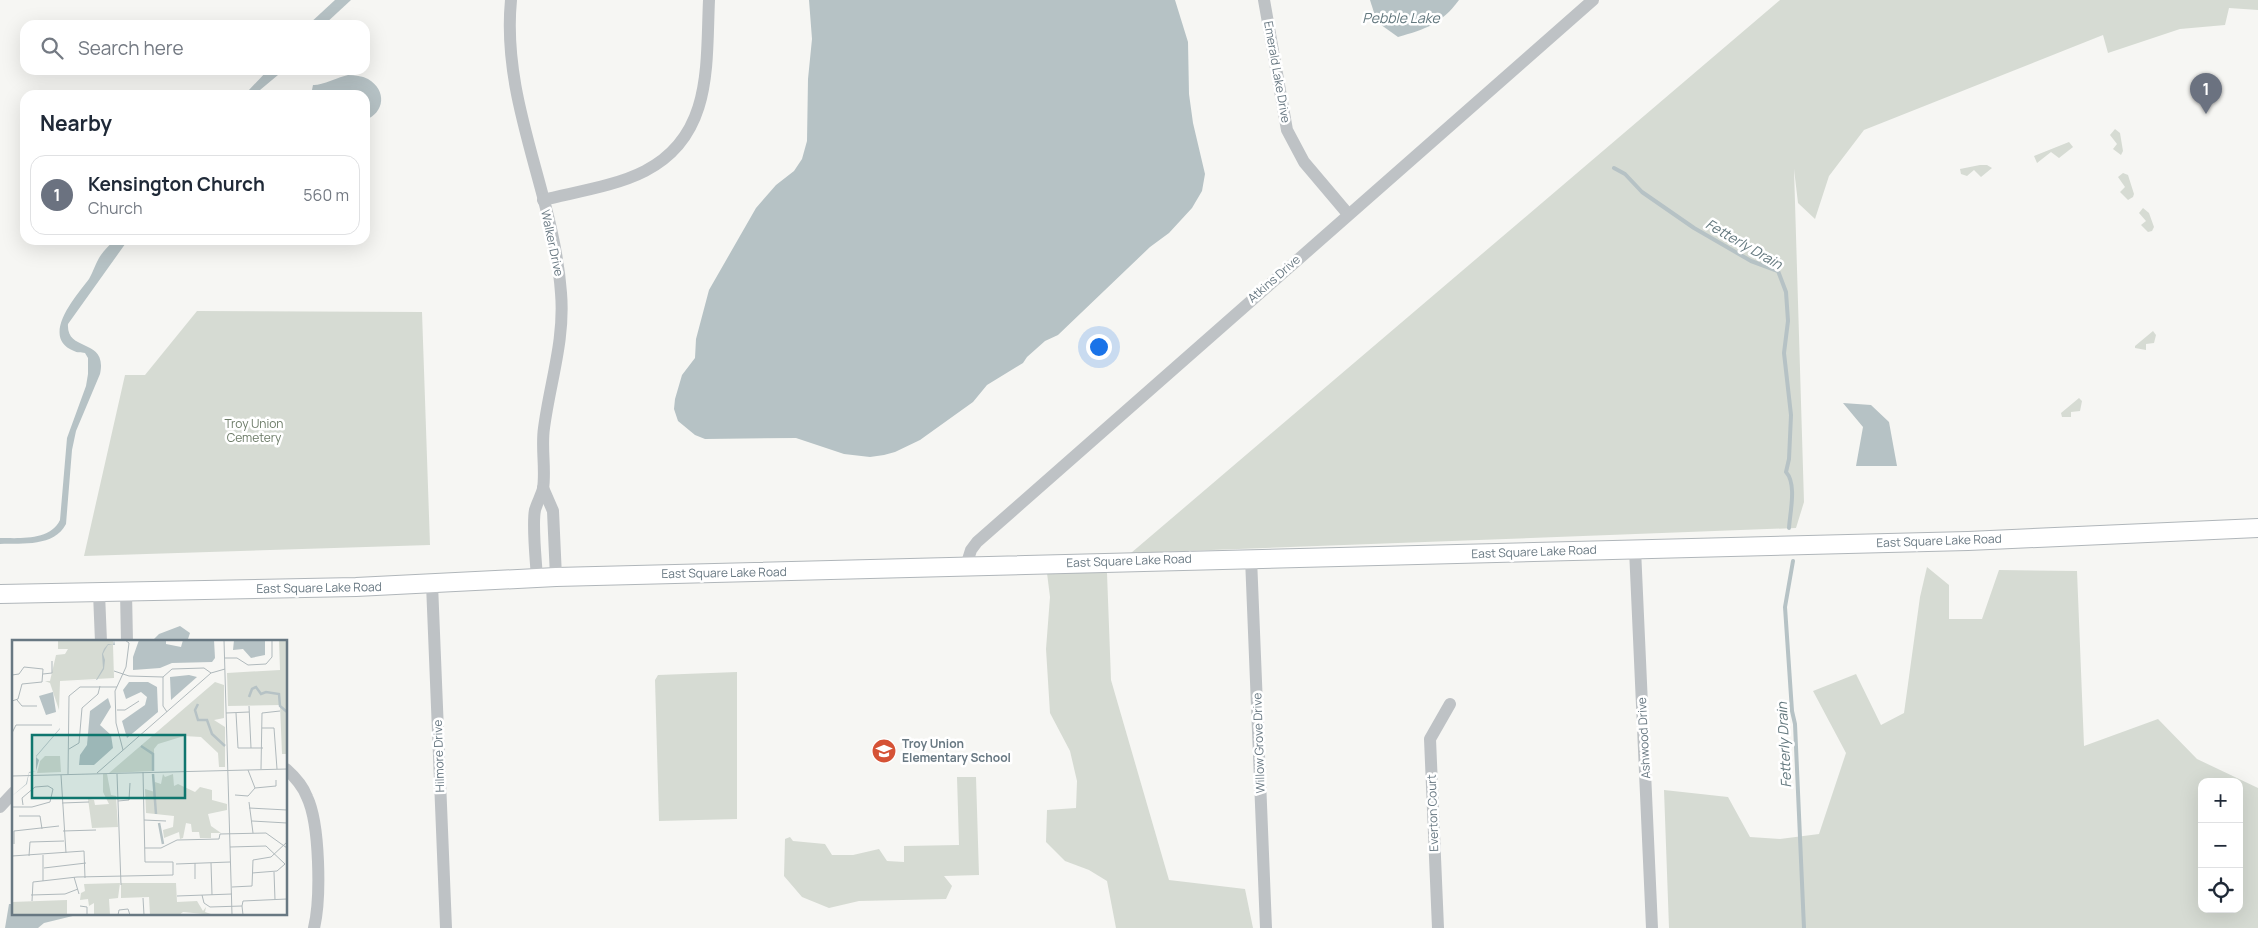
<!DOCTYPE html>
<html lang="en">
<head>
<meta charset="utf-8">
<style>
	:root { --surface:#fff; --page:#f2f2f3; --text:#1f2937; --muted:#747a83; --line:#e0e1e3; --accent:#7c3aed }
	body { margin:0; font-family:Manrope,sans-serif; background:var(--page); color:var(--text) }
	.controls { position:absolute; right:15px; bottom:15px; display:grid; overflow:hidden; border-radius:10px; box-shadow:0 5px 20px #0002 }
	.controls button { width:45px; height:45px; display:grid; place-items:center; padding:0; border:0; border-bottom:1px solid var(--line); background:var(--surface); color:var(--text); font:25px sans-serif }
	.you { position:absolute; left:1098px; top:346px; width:18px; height:18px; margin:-12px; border:4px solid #fff; border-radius:50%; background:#1a73e8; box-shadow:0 0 0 8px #1a73e833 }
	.badge { display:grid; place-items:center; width:32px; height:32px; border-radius:50%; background:var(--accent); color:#fff; font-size:16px; font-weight:700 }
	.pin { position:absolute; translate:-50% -41px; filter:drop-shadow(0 1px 2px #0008) }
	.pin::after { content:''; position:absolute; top:26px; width:18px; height:15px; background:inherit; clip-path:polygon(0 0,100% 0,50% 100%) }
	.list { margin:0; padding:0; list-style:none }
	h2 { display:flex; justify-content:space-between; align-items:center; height:65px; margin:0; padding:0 20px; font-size:21px }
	h2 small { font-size:16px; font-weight:400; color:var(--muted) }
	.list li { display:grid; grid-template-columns:32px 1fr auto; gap:15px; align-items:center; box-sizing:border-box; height:80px; margin:0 10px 10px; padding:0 10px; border:1px solid var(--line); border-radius:15px }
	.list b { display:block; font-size:19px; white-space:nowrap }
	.list p { margin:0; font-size:16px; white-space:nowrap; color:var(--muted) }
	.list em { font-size:16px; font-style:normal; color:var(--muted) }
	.icon { flex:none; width:28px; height:28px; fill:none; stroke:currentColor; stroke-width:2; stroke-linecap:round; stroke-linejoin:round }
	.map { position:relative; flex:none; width:2258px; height:928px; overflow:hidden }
	.search { position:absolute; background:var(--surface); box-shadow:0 5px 20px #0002; left:20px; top:20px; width:350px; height:55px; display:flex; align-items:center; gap:12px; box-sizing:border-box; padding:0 18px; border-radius:15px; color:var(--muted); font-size:19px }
	.panel { position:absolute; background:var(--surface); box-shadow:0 5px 20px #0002; left:20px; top:90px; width:350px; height:155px; border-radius:15px }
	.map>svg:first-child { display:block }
	.green { fill:#d6dbd3; fill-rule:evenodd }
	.water { fill:#b6c2c5 }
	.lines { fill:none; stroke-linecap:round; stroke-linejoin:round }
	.stream { stroke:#b6c2c5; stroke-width:4 }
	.secondary-casing { stroke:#b0b6ba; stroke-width:20 }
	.minor { stroke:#bec2c5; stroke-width:12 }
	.secondary { stroke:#fff; stroke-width:18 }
	.labels { text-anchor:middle; stroke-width:5; stroke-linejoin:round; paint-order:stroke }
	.street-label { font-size:12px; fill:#687882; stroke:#fff }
	.park-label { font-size:12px; fill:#6b7a66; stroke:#fff }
	.poi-label { font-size:12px; font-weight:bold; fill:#687882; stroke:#fff; text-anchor:start }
	.water-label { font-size:14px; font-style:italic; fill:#63787e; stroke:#fff }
	.inset-river { fill:none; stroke:#b6c2c5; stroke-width:2.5 }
	.inset-road { fill:none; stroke:#b0b9bc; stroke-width:1 }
	.view { fill:#0f766e; fill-opacity:0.15; stroke:#0f766e; stroke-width:2.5 }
	.inset-edge { fill:none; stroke:#687882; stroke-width:2.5 }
</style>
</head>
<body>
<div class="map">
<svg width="2258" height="928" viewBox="0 0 2258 928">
	<rect width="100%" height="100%" fill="#f6f6f3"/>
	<!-- green -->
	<g class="green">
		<polygon points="1780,0 2258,0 2258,10 2229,8 2225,25 2180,29 2108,53 2103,35 1864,130 1829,176 1815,219 1798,203 1794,169 1804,502 1796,528 1131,553"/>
		<polygon points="2115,129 2120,133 2123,151 2121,155 2113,149 2117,144 2110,135"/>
		<polygon points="2069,142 2073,147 2059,158 2051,152 2037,163 2034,156"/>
		<polygon points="1980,165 1987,165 1992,168 1981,177 1974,170 1967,176 1961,174 1960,169"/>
		<polygon points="2123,173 2128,175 2134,194 2133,197 2128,200 2120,192 2125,187 2118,177"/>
		<polygon points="2143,208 2149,213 2154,227 2152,231 2148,232 2141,225 2146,221 2139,213"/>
		<polygon points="197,311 422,312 430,545 84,556 125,375 145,375"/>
		<polygon points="2153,331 2156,335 2154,343 2146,344 2146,350 2135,348 2135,346"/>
		<polygon points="2079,398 2082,401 2080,411 2071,412 2071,417 2062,417 2061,413"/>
		<path d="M1927,567L1949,585V619H1982L1999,570L2077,571L2084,746L2158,719L2197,759L2258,788V928H1669L1664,790L1728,797L1750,837L1780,839L1819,834L1846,753L1813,691L1856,674L1881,725L1904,713L1920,597ZM2202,782H2239V909H2202Z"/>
		<polygon points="1047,573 1107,573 1111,680 1169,880 1245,889 1253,928 1116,928 1107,881 1089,870 1065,861 1046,842 1047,810 1076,808 1077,781 1070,751 1050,713 1046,649 1050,597"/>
		<polygon points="737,672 737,819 659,821 655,680 658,675"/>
		<polygon points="957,777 976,777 979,875 944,876 952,886 946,899 859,901 829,908 802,897 784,876 785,839 790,837 793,841 825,844 832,855 853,855 879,849 887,861 904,862 904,846 959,845"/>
	</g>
	<!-- water -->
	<g class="water">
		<polygon points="335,0 351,0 324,25 308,25"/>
		<polygon points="809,0 1175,0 1188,42 1189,94 1193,123 1205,174 1202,191 1192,208 1169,233 1150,247 1058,335 1045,341 1027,357 1023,363 987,385 973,402 920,440 895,452 884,455 870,457 844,454 796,438 705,439 695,435 678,421 674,409 675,399 682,375 695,358 696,339 709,290 756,208 776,185 794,171 802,159 807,141 808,79 812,39"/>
		<path d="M1370,0H1459C1441,24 1426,29 1398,37L1377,22Z"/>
		<polygon points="268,70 284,70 254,95 241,95 248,91"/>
		<path d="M348,75C355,75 362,76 368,79C387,90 385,113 365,120V95H302L312,90L313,85C320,86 339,77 348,75Z"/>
		<path d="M114,240H128L68,324C66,353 108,337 100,374L76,431L72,450L66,524C54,547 23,543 0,544V538C19,538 50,541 60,520L67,438L86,386L88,374V358L85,353C81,352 77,353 74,351C39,337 77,295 89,279C93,272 95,265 99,258C103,251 109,246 114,240Z"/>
		<polygon points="1843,403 1871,405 1889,422 1897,466 1856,466 1863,427"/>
		<polygon points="180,626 190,633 187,642 151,642 159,634"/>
		<polygon points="9,904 14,904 14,914 81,914 44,923 38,928 5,928"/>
	</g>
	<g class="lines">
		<!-- stream -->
		<g class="stream">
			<path d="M1614,168L1625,174L1642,192L1694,228L1751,261L1778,271L1786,292L1788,321L1784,353L1791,415L1789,459L1786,472C1797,484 1790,512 1789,528"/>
			<polyline points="1793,561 1785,607 1792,711 1795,724 1804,928"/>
		</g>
		<defs>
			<polyline id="secondary" points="0,594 356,587 556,577 1968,541 2258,528"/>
		</defs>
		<!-- secondary casing -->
		<use href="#secondary" class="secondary-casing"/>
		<!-- minor -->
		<g class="minor">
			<path d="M511,0C501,102 554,193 561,293C565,340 550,382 544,428C541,448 546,469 543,489C541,496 537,503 535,510C532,525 536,561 537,578"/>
			<polyline points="1264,0 1287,130 1304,162 1348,214"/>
			<path d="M543,200C575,192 616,186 645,171C713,136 706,65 709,0"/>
			<polyline points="543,488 553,511 556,577"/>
			<polyline points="1635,549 1652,928"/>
			<polyline points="1251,558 1266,928"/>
			<polyline points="966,566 971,550 977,542 1593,0"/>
			<polyline points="432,584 446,928"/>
			<polyline points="126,592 127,642"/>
			<polyline points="99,593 101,642"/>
			<path d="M286,769C295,777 303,786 307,797C320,824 321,899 314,928"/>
			<polyline points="0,807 14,792"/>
			<polyline points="1438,928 1430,739 1450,704"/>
		</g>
		<!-- secondary -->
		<use href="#secondary" class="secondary"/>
	</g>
	<!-- icons -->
	<defs>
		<symbol id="school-disc" viewBox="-11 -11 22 22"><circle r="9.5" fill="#d55235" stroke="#fff"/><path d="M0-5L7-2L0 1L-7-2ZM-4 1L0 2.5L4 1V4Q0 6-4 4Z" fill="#fff"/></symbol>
	</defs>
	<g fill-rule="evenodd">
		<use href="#school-disc" x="870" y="737" width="28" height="28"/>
	</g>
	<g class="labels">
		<!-- street labels -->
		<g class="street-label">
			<text transform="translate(1277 72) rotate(80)" y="4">Emerald Lake Drive</text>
			<text transform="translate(552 243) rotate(78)" y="4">Walker Drive</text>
			<text transform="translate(1274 279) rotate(-41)" y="4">Atkins Drive</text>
			<text transform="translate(1939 541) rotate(-2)" y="4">East Square Lake Road</text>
			<text transform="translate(1534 552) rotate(-2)" y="4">East Square Lake Road</text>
			<text transform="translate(1129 561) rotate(-2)" y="4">East Square Lake Road</text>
			<text transform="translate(724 573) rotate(-1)" y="4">East Square Lake Road</text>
			<text transform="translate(319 588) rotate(-1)" y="4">East Square Lake Road</text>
			<text transform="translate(1644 738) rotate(-93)" y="4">Ashwood Drive</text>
			<text transform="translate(1259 743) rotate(-92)" y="4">Willow Grove Drive</text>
			<text transform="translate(439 756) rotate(-92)" y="4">Hilmore Drive</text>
			<text transform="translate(1433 813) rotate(-92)" y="4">Everton Court</text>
		</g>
		<!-- park labels -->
		<g class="park-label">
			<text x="254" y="428">Troy Union<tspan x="254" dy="14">Cemetery</tspan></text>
		</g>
		<!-- poi labels -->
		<g class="poi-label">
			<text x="902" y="748">Troy Union<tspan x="902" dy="14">Elementary School</tspan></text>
		</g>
		<!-- water labels -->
		<g class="water-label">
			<text x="1401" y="23">Pebble Lake</text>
			<text transform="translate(1744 244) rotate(30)" y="5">Fetterly Drain</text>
			<text transform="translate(1784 745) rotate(-93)" y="5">Fetterly Drain</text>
		</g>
	</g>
	<!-- overview -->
	<g transform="translate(12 640)">
		<rect width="275" height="275" fill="#f6f6f3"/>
		<path d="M46,0H101V5L102,38L48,41L47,70L38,43L33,41H38L44,15L53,14L56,9H46ZM267,0H275V114H270L268,65L216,66L215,33L268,30ZM203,42L212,45V78L202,80L213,87V127H207L206,113L189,97L172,96L146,104L142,109V131L97,133ZM33,116H48L49,132L25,133L28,121ZM91,134H95L99,155L104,156L106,187L80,188L76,159L82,160L83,165L97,164L91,152ZM151,134L153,137L161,134L162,146L166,144L183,152L188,147L200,150V160L215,164V170L196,174L199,186L209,193H199V198H188L187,192H180L179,184L174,183L171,198L168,199L167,192L152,198L151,190L161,187L162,176L134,173L133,149L143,152V142L149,144ZM108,243L106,258L97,259L98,275H82V263L77,266L76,259L68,260L69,253L73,251L72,244ZM109,243H164L165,262L185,261L191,271L194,267L193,272L202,275L171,272L167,275H138L137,257L109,258ZM55,260V275H0V262Z" fill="#d6dbd3"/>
		<path d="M102,0L103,5H96L93,10L91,14L93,20L92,29L85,40L47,42L48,89L24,117L27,120L24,131L17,133L15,144L0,156L14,144L17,132L24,131V116L48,88L47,42L84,40L91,28L90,14L92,9L96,4L101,5ZM127,0H154V4L169,7L171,0H202L203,18L200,22L160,23L148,28L121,30V17ZM222,0H253V15L239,18L231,9L221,10ZM177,35L185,37L159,60L158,37ZM136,42L145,47L146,72L115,98L110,81L133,65L135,57L129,52L114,59L111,50L117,42ZM41,52L44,72L34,75L27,56ZM96,58L99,67L88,85L99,95L101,108L82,125H67L68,115L75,105L78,71Z" fill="#b6c2c5"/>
		<path class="inset-river" d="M237,57L240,49L244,47L249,54L254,52L267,54L268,66L275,72M186,64L183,70L186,80H195L200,94L213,106M129,106L141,114V131M141,134L144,174M147,183L151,204"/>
		<path class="inset-road" d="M212,0L220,275M213,18H225L236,25L254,24L260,17V0M102,31L117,36L151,37M31,34L40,33V21M0,35L7,34L12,27L31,29L30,42L10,44L6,59L0,61M151,37L160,29L192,28L199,33M151,37V66L155,72M5,60L10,66H25M237,66L239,108M105,70H113L127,61M214,73L237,72M224,73L226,108H251M250,88H262L265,129M0,93L4,85H40M57,109L67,103L70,68L86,54L88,46M111,110L104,83L103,51L114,27L117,3L113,0M249,129L250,73L268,71M236,130L243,148M85,133L199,33L213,29M56,134L57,56L68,47H105M105,134L109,245M49,135L54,213M0,136L275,129M223,155L236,156L243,148L264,146V140M106,161L117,160L118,143M237,162L241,193M50,163L77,162M0,167H20L38,162L41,149L36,146L23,147L10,158L11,165M237,168L275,170M7,176H28L30,189M132,180L154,181M240,181L275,183M51,191L84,190M2,204V191L47,186M218,207L254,206L273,224L265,231L240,233M133,208H149L165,200L207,199L208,194L254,193L275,208M31,215V241M0,216L72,211L73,238M17,216L18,202L52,201M183,223V239M199,223L200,255M164,224L218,222M32,228L74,223M262,232L263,260M62,237L67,254M220,247L240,246L241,220L259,217L275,202M19,255L53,254L66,249M190,255L192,263L198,267L230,266M165,256L220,254M131,258L132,275M20,261L21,242L65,237L161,235V222H133L131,132M68,266L75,267V275M230,266L231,261L275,259M230,266L231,275H265M106,275L107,270L116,269L118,275"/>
		<path class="view" d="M20,95H173V158H20Z"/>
		<rect width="275" height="275" class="inset-edge"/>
	</g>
</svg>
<div class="controls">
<button>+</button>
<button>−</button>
<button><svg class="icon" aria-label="locate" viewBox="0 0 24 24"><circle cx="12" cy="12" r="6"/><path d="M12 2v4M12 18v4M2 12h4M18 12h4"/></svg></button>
</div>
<div class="you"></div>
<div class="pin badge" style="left:2206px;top:114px;background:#6b7280">1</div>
<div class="search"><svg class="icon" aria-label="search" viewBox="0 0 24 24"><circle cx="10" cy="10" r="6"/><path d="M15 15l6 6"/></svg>Search here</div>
<section class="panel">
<h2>Nearby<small></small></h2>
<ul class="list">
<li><span class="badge" style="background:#6b7280">1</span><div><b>Kensington Church</b><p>Church</p></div><em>560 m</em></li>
</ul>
</section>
</div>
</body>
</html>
